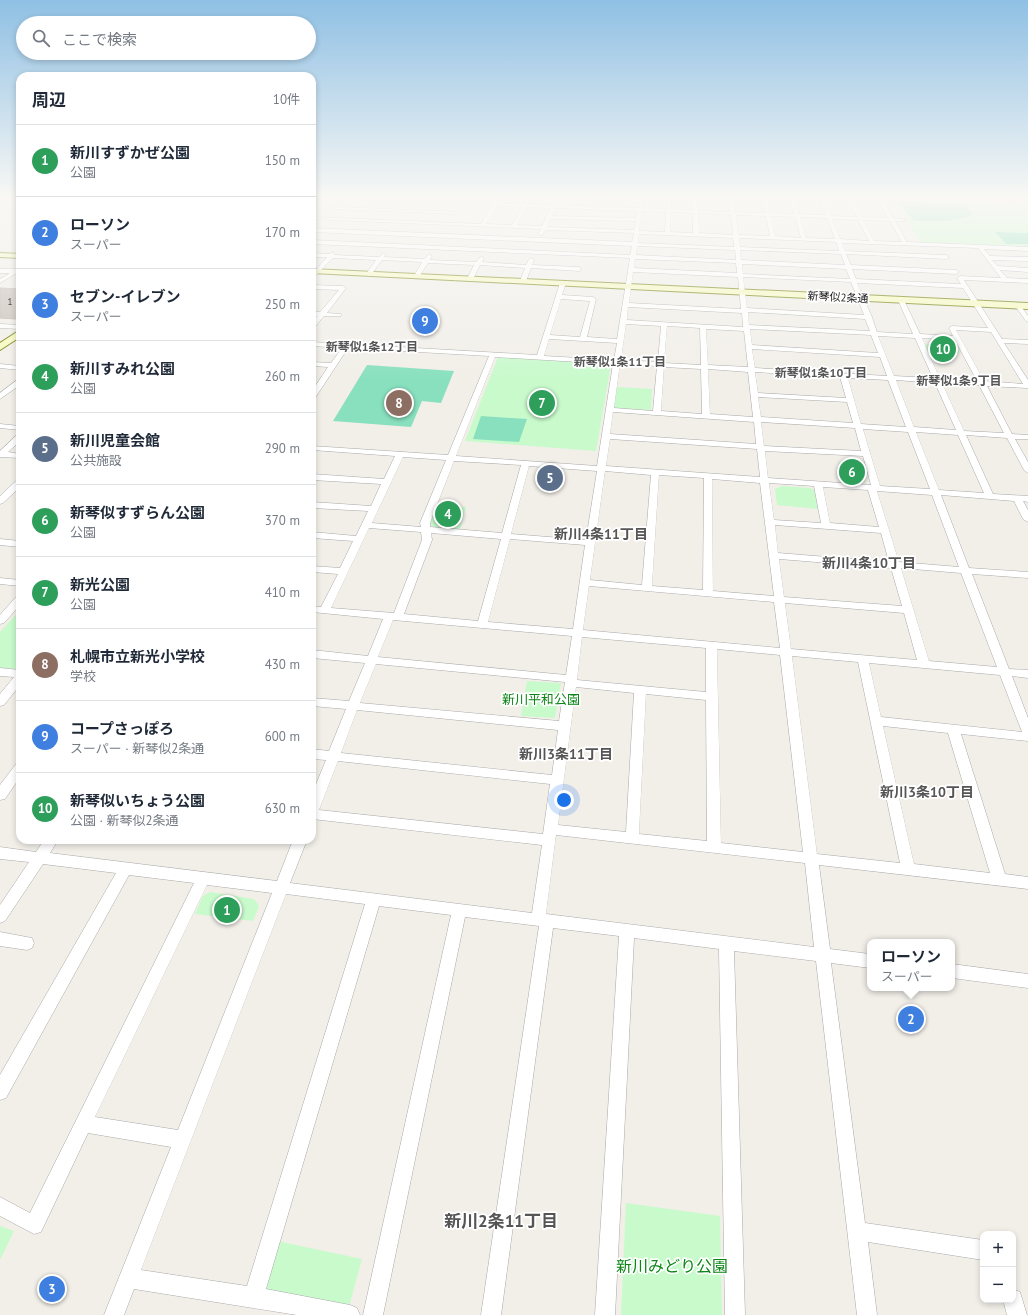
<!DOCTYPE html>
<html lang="ja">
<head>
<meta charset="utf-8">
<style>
	:root { --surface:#fff; --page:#f2f2f3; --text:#1f2937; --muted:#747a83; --line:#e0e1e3; --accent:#db2777 }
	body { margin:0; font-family:"PT Sans","Noto Sans JP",sans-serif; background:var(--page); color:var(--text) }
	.controls { position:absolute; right:12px; bottom:12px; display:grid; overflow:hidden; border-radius:8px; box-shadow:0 2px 6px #0003 }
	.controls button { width:36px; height:36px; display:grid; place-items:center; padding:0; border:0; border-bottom:1px solid var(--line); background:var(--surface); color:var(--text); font:20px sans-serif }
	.you { position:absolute; left:564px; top:800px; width:14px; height:14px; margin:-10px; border:3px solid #fff; border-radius:50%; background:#1a73e8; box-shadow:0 0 0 6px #1a73e833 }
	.badge { display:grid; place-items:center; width:26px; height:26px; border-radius:50%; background:var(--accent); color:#fff; font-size:13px; font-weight:700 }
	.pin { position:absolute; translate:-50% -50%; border:2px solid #fff; box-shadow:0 1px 4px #0006 }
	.popup { position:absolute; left:867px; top:939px; width:88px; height:52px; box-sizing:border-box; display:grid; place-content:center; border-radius:8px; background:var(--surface); filter:drop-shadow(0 1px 3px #0005); font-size:13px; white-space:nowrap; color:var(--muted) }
	.popup b { font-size:15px; color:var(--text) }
	.popup::after { content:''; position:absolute; left:50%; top:100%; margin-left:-8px; border:8px solid transparent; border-top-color:var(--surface) }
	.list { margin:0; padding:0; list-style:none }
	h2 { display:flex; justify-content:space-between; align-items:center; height:52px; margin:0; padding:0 16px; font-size:17px }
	h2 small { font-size:13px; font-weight:400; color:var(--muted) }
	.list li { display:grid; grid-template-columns:26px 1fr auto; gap:12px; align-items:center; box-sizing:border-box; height:72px; padding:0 16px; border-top:1px solid var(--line) }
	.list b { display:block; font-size:15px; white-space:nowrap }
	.list p { margin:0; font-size:13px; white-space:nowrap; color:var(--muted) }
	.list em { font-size:13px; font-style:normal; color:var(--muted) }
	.icon { flex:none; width:22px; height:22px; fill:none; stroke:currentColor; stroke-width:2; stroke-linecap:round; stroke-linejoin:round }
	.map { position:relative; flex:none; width:1028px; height:1315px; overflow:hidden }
	.search { position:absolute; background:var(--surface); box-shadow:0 2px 6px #0003; left:16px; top:16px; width:300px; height:44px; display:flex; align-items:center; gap:10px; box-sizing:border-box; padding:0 14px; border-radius:22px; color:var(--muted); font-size:15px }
	.panel { position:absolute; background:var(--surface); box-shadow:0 2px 6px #0003; left:16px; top:72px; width:300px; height:772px; border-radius:12px }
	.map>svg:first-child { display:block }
	.park { fill:#c8facc }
	.pitch { fill:#88e0be }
	.building { fill:#c7bfb8; stroke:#c4b6ab }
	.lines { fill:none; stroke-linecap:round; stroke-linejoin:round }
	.street-casing { stroke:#a9a9a9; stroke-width:1 }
	.secondary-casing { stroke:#707d05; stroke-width:2 }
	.street { fill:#fff; fill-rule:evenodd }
	.secondary { fill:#f7fabf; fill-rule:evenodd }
	.labels { text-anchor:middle; stroke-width:3.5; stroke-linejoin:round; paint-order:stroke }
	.far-number-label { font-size:9px; fill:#4b4948 }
	.far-street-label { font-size:11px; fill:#222; stroke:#fff }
	.far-neighbourhood-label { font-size:12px; font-weight:bold; fill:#555; stroke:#fff }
	.park-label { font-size:13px; fill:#0c8416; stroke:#fff }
	.neighbourhood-label { font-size:14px; font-weight:bold; fill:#555; stroke:#fff }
	.near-park-label { font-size:16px; fill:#0c8416; stroke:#fff }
	.near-neighbourhood-label { font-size:17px; font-weight:bold; fill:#555; stroke:#fff }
</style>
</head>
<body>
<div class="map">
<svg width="1028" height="1315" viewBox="0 0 1028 1315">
	<rect width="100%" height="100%" fill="#f2efe9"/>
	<!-- park -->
	<g class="park">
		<polygon points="895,200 1026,206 1028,208 1028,247 920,242"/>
		<polygon points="925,344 957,346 960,353 929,353"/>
		<polygon points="498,357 611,364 596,451 465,441"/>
		<polygon points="617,387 652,389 651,410 614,408"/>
		<polygon points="838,462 860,464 865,482 844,480"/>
		<polygon points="782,486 810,488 814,490 818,509 777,505 775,489"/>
		<polygon points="437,504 466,507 460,529 433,527 429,522"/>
		<polygon points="20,610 20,669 0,668 0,632"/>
		<polygon points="527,681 561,683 555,718 521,716"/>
		<polygon points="210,892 254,899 259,906 253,921 195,914 203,896"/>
		<polygon points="626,1203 720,1216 722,1315 621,1315"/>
		<polygon points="0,1226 14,1231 0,1260"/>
		<polygon points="277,1241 362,1259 349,1307 261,1292"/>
	</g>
	<!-- pitch -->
	<g class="pitch">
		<polygon points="898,202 965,204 971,212 971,216 947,221 914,221"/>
		<polygon points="995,232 1028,233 1028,244 1006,244"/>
		<polygon points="367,365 454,371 441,403 422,401 411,427 333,421"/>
		<polygon points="481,416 527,419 519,442 473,439"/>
	</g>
	<!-- building -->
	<polygon class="building" points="0,288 20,289 20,316 16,319 0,318"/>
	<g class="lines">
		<defs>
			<g id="street">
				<path d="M312,196L494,203L498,196H502L498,203L523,204L527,196H531L528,204L552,205L556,196L639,199L640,196H644L643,208L667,209L668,196H672L671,209L693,210V196H697L698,211L730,212L729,196H733L735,212L765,213L762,196H766L770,213L794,214L789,196H793L799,214L826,215L819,198L806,196L1028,203V205L883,200L893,218L907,220L905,221H895L907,242L1028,247V251L984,249L990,256L1028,257V261L992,260L998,266L1028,268V272L1000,270L1007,278L1028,279V283L964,280L1002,339L1028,340V344L1004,343L1028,380V388L987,386L1012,434L1028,435V439H1015L1028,462V473L1024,470L1007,438L966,435L993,494L1028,496V502L1023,501L1028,510V522L1023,519L1014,501L941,495L969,568L1028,572V578L972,574L1009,669L1028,670V678L1012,676L1028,718V741L961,734L1005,874L1028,877V889L819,865L830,949L870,954V968L831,963L865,1223L983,1240V1260L868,1242L877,1315H857L816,961L734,951L745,1315H725L719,949L634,938L615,1315H595L619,936L553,928L501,1315H481L539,926L465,917L383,1315H363L451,915L379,906L266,1289L350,1305L357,1308L360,1315H297L134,1289L124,1315H104L171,1147L88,1133L41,1232L34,1234L0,1216V1197L30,1213L194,883L129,875L6,1098L0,1100V1075L116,873L43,864L5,921L0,923V905L29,862L0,859V847L36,852L44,840H58L50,853L277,881L293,840H307L290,883L532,913L542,845L312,819V794L326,760L312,759V749L329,751L346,709L312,706V698L349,701L365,663L312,658V650L368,656L383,619L312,612V606L321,607L338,574L312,572V566L340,568L353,541L312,538V532L356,536L368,511L312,508V502L371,506L381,484L312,480V474L384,479L395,456L312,450V446L448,455L489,356L348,348L315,398H312V391L328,367L312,366V362L331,363L342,348L312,346V342L537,355L560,283L563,281L566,283L562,295L593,297L596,299L587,337L617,339L630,258L312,244V240L630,255L632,246L312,232V228L632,242L634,233L546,230L541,236L538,234L541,229L312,219V217L481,224L492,205L312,198ZM559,198L639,201L638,208L556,205ZM824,198L848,199L857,217L831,216ZM853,199L878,200L888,218L862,217ZM497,206L522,207L512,225L486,224ZM526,207L550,208L542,226L517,225ZM555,208L637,211L636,218L552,216ZM642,211L666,212L665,232L639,231ZM671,212L693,213V233L670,232ZM698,213L731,215L733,235L699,233ZM736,215L766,216L770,236L738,235ZM771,216L795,217L801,238L775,236ZM800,217L827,218L835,239L806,238ZM550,219L636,221L634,230L547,227ZM832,219L858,220L869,241L840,239ZM863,220L890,221L902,242L874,241ZM639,234L733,238L734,247L638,243ZM739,238L836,242L839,251L740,247ZM842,243L978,248L1001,278L960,276L957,278L961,284L856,279L852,269L956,274L959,272L956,270L851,265L846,254L946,259L949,257L946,255L845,251ZM637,246L735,250L736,260L636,255ZM740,250L841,254L845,265L741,260ZM635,259L736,263L737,273L634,268ZM742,264L846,269L850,279L743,274ZM633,272L738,277L741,309L629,303ZM743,277L851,282L864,315L747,308ZM857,283L963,288L988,328L952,326L949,328L953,336L920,334L904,300L901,298L898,300L913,334L877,332L872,317ZM561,299L590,301L580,337L550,335ZM628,307L742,313L743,327L627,320ZM748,312L865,319L870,331L749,325ZM626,324L661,326L658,362L621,360ZM667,326L700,328L701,365L664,363ZM706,329L744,331L748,367L708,365ZM750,329L871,335L878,353L752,345ZM956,330L991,332L1023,384L984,381ZM878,336L915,338L933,378L894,376ZM922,338L955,340L977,381L940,379ZM549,339L617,343L614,360L544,356ZM752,349L880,357L887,376L755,368ZM495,357L613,364L597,466L456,456ZM620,364L657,366L653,411L614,408ZM664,367L701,369L702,414L661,411ZM708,369L748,372L753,417L710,414ZM755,372L840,377L846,398L758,393ZM848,378L888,380L906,427L861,424ZM896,380L935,383L956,430L914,427ZM942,383L979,385L1004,433L964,431ZM758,397L847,402L853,423L761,417ZM613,412L754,422L756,444L610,434ZM761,422L855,428L861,451L764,446ZM863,429L908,432L930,489L880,486ZM916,432L958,435L984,493L939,490ZM610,439L757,449L760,477L606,466ZM765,451L863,456L871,485L768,478ZM403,457L446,460L420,523L421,527L372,523ZM454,461L521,465L502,533L430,527V523ZM529,466L597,471L586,540L511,534ZM605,471L651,475L642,585L590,580ZM659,475L704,478L703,590L652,586ZM712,479L760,483L774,596L713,591ZM769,483L814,486L821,523L774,520ZM823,487L868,490L879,527L830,523ZM877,491L932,495L959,567L899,562ZM775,525L881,533L889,562L778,553ZM369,528L421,532L422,540L394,613L331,608ZM431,533L501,539L478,621L404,614L432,540ZM510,539L585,545L573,629L488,622ZM779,559L891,568L902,606L784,597ZM901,568L961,573L997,667L929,661ZM589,586L774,602L780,648L583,630ZM785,603L904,613L917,660L791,649ZM393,620L572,636L566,675L378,657ZM582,637L706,648V692L577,680ZM717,649L780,655L803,852L721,843ZM792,656L858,662L900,863L817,854ZM869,663L1000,675L1022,732L881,717ZM376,664L565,682L559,721L360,703ZM576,687L634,693L626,832L558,825ZM646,694L706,700L707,841L639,834ZM357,710L558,730L552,775L341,753ZM883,726L948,733L990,873L914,864ZM338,761L550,784L543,834L319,810ZM556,835L805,863L814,947L546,914ZM207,885L272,893L178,1130L95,1117ZM286,894L365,904L247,1286L141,1270Z"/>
				<polygon points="312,206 459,212 461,213 459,214 312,208"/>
				<polygon points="333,252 335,255 379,257 383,253 386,255 384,257 424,259 429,254 432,256 430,260 476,262 481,256 484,258 482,262 526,265 529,259 531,258 534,260 532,265 579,267 582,269 579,271 531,268 526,281 523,283 520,281 525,268 480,265 473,279 470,281 467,279 474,265 428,263 419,277 417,278 414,276 422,262 382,260 371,275 369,276 366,274 376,260 333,258 312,279 312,274 327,257 312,257 312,253 330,254"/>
				<polygon points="20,267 20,271 0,283 0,279 10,273 0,273 0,269 15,269"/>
				<polygon points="312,285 343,286 346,288 327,313 341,314 341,316 324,316 314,328 312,329 312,323 317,316 312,316 312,312 320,312 339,290 312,289"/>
				<polygon points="1016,305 1020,305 1028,316 1028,322 1026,321 1015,306"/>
				<polygon points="0,324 20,325 20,329 0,328"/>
				<polygon points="0,364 20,366 20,370 0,368"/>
				<polygon points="17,380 20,380 20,385 0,399 0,393"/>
				<polygon points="0,424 20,426 20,430 0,428"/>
				<polygon points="17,435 20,435 20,441 8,452 20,454 20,458 0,457 0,451"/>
				<polygon points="20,479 20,487 3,503 0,504 0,496 17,480"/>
				<polygon points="0,539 20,541 20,547 0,545"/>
				<polygon points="0,578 20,580 20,586 0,584"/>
				<polygon points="20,596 20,605 4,623 0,624 0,615 16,597"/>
				<polygon points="0,668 20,670 20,685 4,705 0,706 0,694 14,677 0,676"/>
				<polygon points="20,762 20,777 5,799 0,800 0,785 16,764"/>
				<polygon points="0,932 32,938 34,943 32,948 27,950 0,946"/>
				<polygon points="952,964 1028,974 1028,988 952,978"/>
				<polygon points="1013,1289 1020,1292 1027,1315 1007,1315 1003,1300 1013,1300"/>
			</g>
			<g id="secondary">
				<polygon points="0,253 20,254 20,258 0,257"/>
				<polygon points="312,269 1028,303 1028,309 312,273"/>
				<polygon points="20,330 20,337 0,350 0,343"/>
			</g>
		</defs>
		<!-- street casing -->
		<use href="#street" class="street-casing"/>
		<!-- secondary casing -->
		<use href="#secondary" class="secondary-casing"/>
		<!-- street -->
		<use href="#street" class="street"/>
		<!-- secondary -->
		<use href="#secondary" class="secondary"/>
	</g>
	<!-- sky -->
	<linearGradient id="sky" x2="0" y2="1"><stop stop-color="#8fc0e4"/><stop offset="0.52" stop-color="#f9f8f5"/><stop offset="1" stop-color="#f9f8f5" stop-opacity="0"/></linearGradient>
	<rect width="1028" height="380" fill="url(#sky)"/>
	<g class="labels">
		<!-- far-number labels -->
		<g class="far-number-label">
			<text x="10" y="305">1</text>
		</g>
		<!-- far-street labels -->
		<g class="far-street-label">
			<text transform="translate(838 297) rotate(3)" y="4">新琴似2条通</text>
		</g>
		<!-- far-neighbourhood labels -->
		<g class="far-neighbourhood-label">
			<text x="372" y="351">新琴似1条12丁目</text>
			<text x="620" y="366">新琴似1条11丁目</text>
			<text x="821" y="377">新琴似1条10丁目</text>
			<text x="959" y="385">新琴似1条9丁目</text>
		</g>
		<!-- park labels -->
		<g class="park-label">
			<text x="541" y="704">新川平和公園</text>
		</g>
		<!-- neighbourhood labels -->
		<g class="neighbourhood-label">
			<text x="601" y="539">新川4条11丁目</text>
			<text x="869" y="568">新川4条10丁目</text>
			<text x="566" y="759">新川3条11丁目</text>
			<text x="927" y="797">新川3条10丁目</text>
		</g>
		<!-- near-park labels -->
		<g class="near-park-label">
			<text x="672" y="1272">新川みどり公園</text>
		</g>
		<!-- near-neighbourhood labels -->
		<g class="near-neighbourhood-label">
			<text x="501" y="1227">新川2条11丁目</text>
		</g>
	</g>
</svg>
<div class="controls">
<button>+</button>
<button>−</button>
</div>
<div class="you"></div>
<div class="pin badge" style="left:227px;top:910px;background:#2e9e5b">1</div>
<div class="pin badge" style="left:911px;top:1019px;background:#3f7fe0">2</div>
<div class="popup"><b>ローソン</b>スーパー</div>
<div class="pin badge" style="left:52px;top:1289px;background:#3f7fe0">3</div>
<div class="pin badge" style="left:448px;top:514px;background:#2e9e5b">4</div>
<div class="pin badge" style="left:550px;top:478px;background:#5c6f8a">5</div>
<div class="pin badge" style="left:852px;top:472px;background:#2e9e5b">6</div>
<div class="pin badge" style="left:542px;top:403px;background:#2e9e5b">7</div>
<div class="pin badge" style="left:399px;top:403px;background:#8d6e63">8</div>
<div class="pin badge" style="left:425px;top:321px;background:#3f7fe0">9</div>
<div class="pin badge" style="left:943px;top:349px;background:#2e9e5b">10</div>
<div class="search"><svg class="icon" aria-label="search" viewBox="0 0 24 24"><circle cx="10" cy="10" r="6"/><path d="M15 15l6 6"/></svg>ここで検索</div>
<section class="panel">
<h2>周辺<small>10件</small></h2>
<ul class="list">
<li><span class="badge" style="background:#2e9e5b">1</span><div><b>新川すずかぜ公園</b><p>公園</p></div><em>150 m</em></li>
<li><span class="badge" style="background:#3f7fe0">2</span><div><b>ローソン</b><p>スーパー</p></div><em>170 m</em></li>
<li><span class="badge" style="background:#3f7fe0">3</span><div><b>セブン-イレブン</b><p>スーパー</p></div><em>250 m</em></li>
<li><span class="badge" style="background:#2e9e5b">4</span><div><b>新川すみれ公園</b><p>公園</p></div><em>260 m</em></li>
<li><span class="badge" style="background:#5c6f8a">5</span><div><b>新川児童会館</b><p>公共施設</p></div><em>290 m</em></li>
<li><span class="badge" style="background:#2e9e5b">6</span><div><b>新琴似すずらん公園</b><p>公園</p></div><em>370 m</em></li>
<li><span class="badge" style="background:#2e9e5b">7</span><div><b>新光公園</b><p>公園</p></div><em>410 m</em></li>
<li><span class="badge" style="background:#8d6e63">8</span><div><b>札幌市立新光小学校</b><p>学校</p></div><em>430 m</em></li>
<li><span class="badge" style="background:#3f7fe0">9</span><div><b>コープさっぽろ</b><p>スーパー · 新琴似2条通</p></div><em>600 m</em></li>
<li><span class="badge" style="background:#2e9e5b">10</span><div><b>新琴似いちょう公園</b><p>公園 · 新琴似2条通</p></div><em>630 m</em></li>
</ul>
</section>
</div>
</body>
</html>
